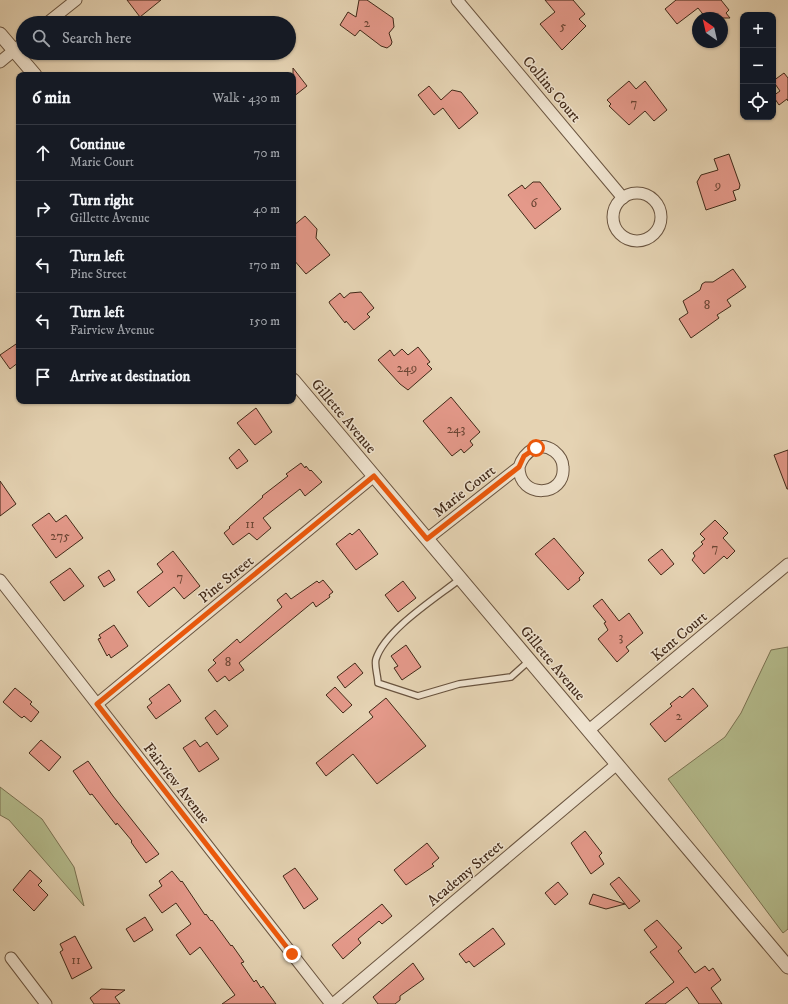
<!DOCTYPE html>
<html lang="en">
<head>
<meta charset="utf-8">
<style>
	:root { --surface:#171b24; --page:#242831; --text:#f1f3f6; --muted:#9ea1a6; --line:#363941 }
	body { margin:0; font-family:"IM FELL DW Pica",serif; background:var(--page); color:var(--text) }
	.controls { position:absolute; right:12px; top:12px; display:grid; overflow:hidden; border-radius:8px; box-shadow:0 1px 3px #0004 }
	.controls button { width:36px; height:36px; display:grid; place-items:center; padding:0; border:0; border-bottom:1px solid var(--line); background:var(--surface); color:var(--text); font:20px sans-serif }
	.compass { position:absolute; left:692px; top:12px; width:36px; height:36px; border-radius:50%; background:var(--surface); box-shadow:0 1px 3px #0004; rotate:326deg }
	.stop { position:absolute; width:12px; height:12px; margin:-9px; border:3px solid #ea580c; border-radius:50%; background:#fff }
	.stop.end { background:#ea580c; border-color:#fff; box-shadow:0 1px 4px #0008 }
	.list { margin:0; padding:0; list-style:none }
	h2 { display:flex; justify-content:space-between; align-items:center; height:52px; margin:0; padding:0 16px; font-size:17px }
	h2 small { font-size:13px; font-weight:400; color:var(--muted) }
	.list li { display:grid; grid-template-columns:26px 1fr auto; gap:12px; align-items:center; box-sizing:border-box; height:56px; padding:0 16px; border-top:1px solid var(--line) }
	.list b { display:block; font-size:15px; white-space:nowrap }
	.list p { margin:0; font-size:13px; white-space:nowrap; color:var(--muted) }
	.list em { font-size:13px; font-style:normal; color:var(--muted) }
	.icon { flex:none; width:22px; height:22px; fill:none; stroke:currentColor; stroke-width:2; stroke-linecap:round; stroke-linejoin:round }
	.map { position:relative; flex:none; width:788px; height:1004px; overflow:hidden }
	.search { position:absolute; background:var(--surface); box-shadow:0 1px 3px #0004; left:16px; top:16px; width:280px; height:44px; display:flex; align-items:center; gap:10px; box-sizing:border-box; padding:0 14px; border-radius:22px; color:var(--muted); font-size:15px }
	.panel { position:absolute; background:var(--surface); box-shadow:0 1px 3px #0004; left:16px; top:72px; width:280px; height:332px; border-radius:8px }
	.map>svg:first-child { display:block }
	.green { fill:#b4bc8d; stroke:#7a7252 }
	.building { fill:#e4998a; stroke:#412918 }
	.lines { fill:none; stroke-linecap:round; stroke-linejoin:round }
	.service-casing { stroke:#6a543f; stroke-width:8 }
	.minor-casing { stroke:#6a543f; stroke-width:13 }
	.tertiary-casing { stroke:#6a543f; stroke-width:15 }
	.service { stroke:#eee2ce; stroke-width:5.5 }
	.minor { stroke:#eee2ce; stroke-width:11 }
	.tertiary { stroke:#eee2ce; stroke-width:13 }
	.route { stroke:#ea580c; stroke-width:5 }
	.labels { text-anchor:middle; stroke-width:3; stroke-linejoin:round; paint-order:stroke }
	.number-label { font-size:13px; fill:#6a4534 }
	.street-label { font-size:15px; fill:#412918; stroke:#eee2ce }
</style>
</head>
<body>
<div class="map">
<svg width="788" height="1004" viewBox="0 0 788 1004">
	<rect width="100%" height="100%" fill="#e5d3b3"/>
	<filter id="stains"><feTurbulence type="fractalNoise" baseFrequency=".005" numOctaves="4"/><feColorMatrix values="0 0 0 0 .2 0 0 0 0 .09 0 0 0 0 .02 0 0 0 .5 -.17"/></filter>
	<radialGradient id="worn" r=".72"><stop offset=".6" stop-color="#630" stop-opacity="0"/><stop offset="1" stop-color="#630" stop-opacity=".3"/></radialGradient>
	<!-- green -->
	<g class="green">
		<polygon points="788,647 788,929 783,933 668,779 725,737 741,713 771,650"/>
		<polygon points="0,787 42,819 74,867 84,906 9,820 0,815"/>
	</g>
	<!-- building -->
	<g class="building">
		<polygon points="127,0 161,0 140,17"/>
		<polygon points="359,0 367,0 393,18 394,27 389,33 392,42 391,45 387,48 381,46 360,30 355,36 340,25 348,12 356,17"/>
		<polygon points="545,0 573,0 585,14 579,19 586,26 562,50 540,24 555,12"/>
		<polygon points="676,0 721,0 729,10 726,13 730,18 706,18 698,8 677,24 665,9"/>
		<polygon points="293,68 307,86 293,97"/>
		<polygon points="784,73 788,78 788,101 787,99 779,105 773,96 780,91 773,81"/>
		<polygon points="629,81 636,89 645,81 667,110 654,121 645,111 629,125 609,106 611,104 607,100"/>
		<polygon points="429,86 441,100 452,90 461,92 478,113 459,129 443,108 434,115 418,95"/>
		<polygon points="729,154 740,185 739,189 733,191 736,200 706,210 697,182 701,175 718,170 714,159"/>
		<polygon points="533,182 540,182 561,209 535,229 508,195 522,185 525,189"/>
		<polygon points="305,216 317,229 316,238 330,255 306,274 293,259 293,226"/>
		<polygon points="733,269 746,287 727,300 731,306 717,315 719,318 691,338 679,319 688,313 683,301 700,290 702,284 705,282 713,282"/>
		<polygon points="361,292 374,308 367,314 370,317 354,330 346,321 345,323 330,304 329,302 340,293 344,298 350,293"/>
		<polygon points="19,342 19,362 10,369 0,355"/>
		<polygon points="418,347 430,362 427,364 432,369 408,390 400,384 378,360 390,350 394,356 402,349 408,355"/>
		<polygon points="451,397 480,432 470,441 473,445 464,453 461,449 452,456 423,421"/>
		<polygon points="256,408 272,432 255,445 237,423"/>
		<polygon points="239,449 248,461 237,469 229,458"/>
		<polygon points="788,450 788,489 787,489 774,455"/>
		<polygon points="301,463 305,468 306,466 310,471 311,470 322,482 305,496 300,489 263,518 271,528 257,540 249,533 233,545 224,533 230,528 229,527 263,497 262,496 288,476 286,474"/>
		<polygon points="0,481 16,504 0,516"/>
		<polygon points="49,513 56,522 66,515 83,538 56,558 32,525"/>
		<polygon points="715,520 728,533 723,538 735,551 727,559 724,556 704,574 692,560 695,556 693,553 703,544 701,542 705,539 700,534"/>
		<polygon points="359,529 378,554 356,570 336,544 350,533 352,535"/>
		<polygon points="554,538 584,573 579,578 580,580 568,590 535,554"/>
		<polygon points="662,549 674,564 661,575 648,560"/>
		<polygon points="173,551 200,586 184,599 174,587 149,607 137,592 163,572 157,564"/>
		<polygon points="70,568 84,586 64,601 50,582"/>
		<polygon points="109,570 115,580 104,587 98,577"/>
		<polygon points="323,580 333,592 329,595 330,597 316,607 313,602 239,663 244,670 229,681 225,676 217,682 208,670 216,663 213,660 237,639 240,643 282,607 277,600 286,593 291,599 317,581 319,583"/>
		<polygon points="403,581 416,598 398,612 385,595"/>
		<polygon points="602,599 619,621 629,613 643,633 626,647 629,651 617,662 598,639 608,630 604,623 606,622 593,606"/>
		<polygon points="114,625 128,646 111,658 109,654 107,656 98,639 101,638 99,635"/>
		<polygon points="406,645 421,667 402,680 394,668 398,666 391,656"/>
		<polygon points="355,663 363,673 345,688 337,677"/>
		<polygon points="169,684 181,701 156,719 147,707 152,703 149,699"/>
		<polygon points="335,687 352,705 343,713 326,695"/>
		<polygon points="15,688 32,702 30,704 39,712 31,722 24,716 22,718 19,716 3,702"/>
		<polygon points="693,688 708,706 665,742 650,724 672,706 670,704 680,696 682,698"/>
		<polygon points="386,698 426,746 377,784 353,754 326,776 316,763 373,717 369,712"/>
		<polygon points="215,710 228,726 217,735 205,718"/>
		<polygon points="41,740 61,757 49,771 29,753"/>
		<polygon points="195,740 200,747 207,742 219,759 199,772 183,748"/>
		<polygon points="88,761 113,796 159,854 146,863 131,842 132,841 117,823 116,825 92,794 90,795 73,771"/>
		<polygon points="585,831 602,853 599,856 604,864 591,874 571,843"/>
		<polygon points="427,843 439,858 432,864 434,866 406,885 394,870"/>
		<polygon points="295,868 318,899 304,909 283,876"/>
		<polygon points="30,870 42,881 38,885 48,895 34,911 13,890"/>
		<polygon points="172,871 181,882 182,881 205,915 206,914 211,921 212,920 231,946 232,945 244,962 241,963 254,982 256,980 261,988 263,986 276,1004 222,1004 235,995 200,947 190,955 176,935 191,924 176,903 162,913 149,895 162,886 159,881"/>
		<polygon points="619,877 640,901 629,909 610,884"/>
		<polygon points="558,882 568,894 555,905 545,893"/>
		<polygon points="593,894 625,904 606,909 589,904"/>
		<polygon points="382,904 392,916 382,924 379,921 358,939 361,943 343,959 332,945"/>
		<polygon points="145,917 153,930 134,942 126,929"/>
		<polygon points="657,920 682,948 678,951 695,973 705,966 709,971 713,968 721,980 711,988 722,1004 699,1004 687,987 665,1004 645,1004 674,982 650,952 657,947 644,930"/>
		<polygon points="493,928 505,944 474,967 469,961 466,963 459,954"/>
		<polygon points="75,936 92,968 72,979 60,952 63,950 60,944"/>
		<polygon points="413,963 424,979 400,996 400,1000 395,1004 378,1004 373,997"/>
		<polygon points="101,989 125,990 115,997 120,1004 94,1004 90,998"/>
	</g>
	<g class="lines">
		<defs>
			<path id="service" d="M460,579C436,598 385,630 376,659C374,665 378,676 378,683L418,696L459,684L511,677L530,660"/>
			<g id="minor">
				<polyline points="457,0 623,198"/>
				<polyline points="47,23 76,0"/>
				<polyline points="0,62 23,43"/>
				<circle cx="637" cy="217" r="24"/>
				<path d="M427,539L519,467C524,452 539,440 554,451C559,455 563,461 563,467C566,497 519,500 519,467"/>
				<polyline points="0,580 331,1004"/>
				<polyline points="97,704 374,476"/>
				<polyline points="589,730 788,564"/>
				<polyline points="11,958 46,1004"/>
				<polyline points="333,1004 617,764"/>
			</g>
			<g id="tertiary">
				<polyline points="0,34 35,75"/>
				<polyline points="293,380 788,967"/>
			</g>
		</defs>
		<!-- service casing -->
		<use href="#service" class="service-casing"/>
		<!-- minor casing -->
		<use href="#minor" class="minor-casing"/>
		<!-- tertiary casing -->
		<use href="#tertiary" class="tertiary-casing"/>
		<!-- service -->
		<use href="#service" class="service"/>
		<!-- minor -->
		<use href="#minor" class="minor"/>
		<!-- tertiary -->
		<use href="#tertiary" class="tertiary"/>
	</g>
	<g class="lines">
		<!-- route -->
		<polyline class="route" points="292,954 97,704 374,476 427,539 519,467 524,456 536,448"/>
	</g>
	<g class="labels">
		<!-- number labels -->
		<g class="number-label">
			<text x="367" y="27">2</text>
			<text x="563" y="30">5</text>
			<text x="634" y="107">7</text>
			<text x="718" y="189">9</text>
			<text x="534" y="207">6</text>
			<text x="707" y="309">8</text>
			<text x="407" y="372">249</text>
			<text x="456" y="433">243</text>
			<text x="250" y="528">11</text>
			<text x="60" y="540">275</text>
			<text x="715" y="552">7</text>
			<text x="180" y="581">7</text>
			<text x="621" y="641">3</text>
			<text x="228" y="666">8</text>
			<text x="679" y="720">2</text>
			<text x="76" y="964">11</text>
		</g>
		<!-- street labels -->
		<g class="street-label">
			<text transform="translate(552 89) rotate(50)" y="5">Collins Court</text>
			<text transform="translate(344 416) rotate(50)" y="5">Gillette Avenue</text>
			<text transform="translate(464 491) rotate(-38)" y="5">Marie Court</text>
			<text transform="translate(226 579) rotate(-39)" y="5">Pine Street</text>
			<text transform="translate(679 636) rotate(-40)" y="5">Kent Court</text>
			<text transform="translate(553 663) rotate(50)" y="5">Gillette Avenue</text>
			<text transform="translate(177 783) rotate(52)" y="5">Fairview Avenue</text>
			<text transform="translate(465 873) rotate(-40)" y="5">Academy Street</text>
		</g>
	</g>
	<rect width="100%" height="100%" filter="url(#stains)"/>
	<rect width="100%" height="100%" fill="url(#worn)"/>
</svg>
<div class="controls">
<button>+</button>
<button>−</button>
<button><svg class="icon" aria-label="locate" viewBox="0 0 24 24"><circle cx="12" cy="12" r="6"/><path d="M12 2v4M12 18v4M2 12h4M18 12h4"/></svg></button>
</div>
<svg class="compass" viewBox="-18 -18 36 36"><path d="M0-13l5 13h-10z" fill="#e53935"/><path d="M0 13l5-13h-10z" fill="#9ea1a6"/></svg>
<div class="stop" style="left:536px;top:448px"></div>
<div class="stop end" style="left:292px;top:954px"></div>
<div class="search"><svg class="icon" aria-label="search" viewBox="0 0 24 24"><circle cx="10" cy="10" r="6"/><path d="M15 15l6 6"/></svg>Search here</div>
<section class="panel">
<h2>6 min<small>Walk · 430 m</small></h2>
<ul class="list">
<li><svg class="icon" aria-label="ahead" viewBox="0 0 24 24"><path d="M12 20V5M6 11l6-6 6 6"/></svg><div><b>Continue</b><p>Marie Court</p></div><em>70 m</em></li>
<li><svg class="icon" aria-label="right" viewBox="0 0 24 24"><path d="M7 20v-9h11M14 6l5 5-5 5"/></svg><div><b>Turn right</b><p>Gillette Avenue</p></div><em>40 m</em></li>
<li><svg class="icon" aria-label="left" viewBox="0 0 24 24"><path d="M17 20v-9H6M10 6l-5 5 5 5"/></svg><div><b>Turn left</b><p>Pine Street</p></div><em>170 m</em></li>
<li><svg class="icon" aria-label="left" viewBox="0 0 24 24"><path d="M17 20v-9H6M10 6l-5 5 5 5"/></svg><div><b>Turn left</b><p>Fairview Avenue</p></div><em>150 m</em></li>
<li><svg class="icon" aria-label="arrive" viewBox="0 0 24 24"><path d="M6 21V4h12l-3 4 3 4H6"/></svg><div><b>Arrive at destination</b></div></li>
</ul>
</section>
</div>
</body>
</html>
